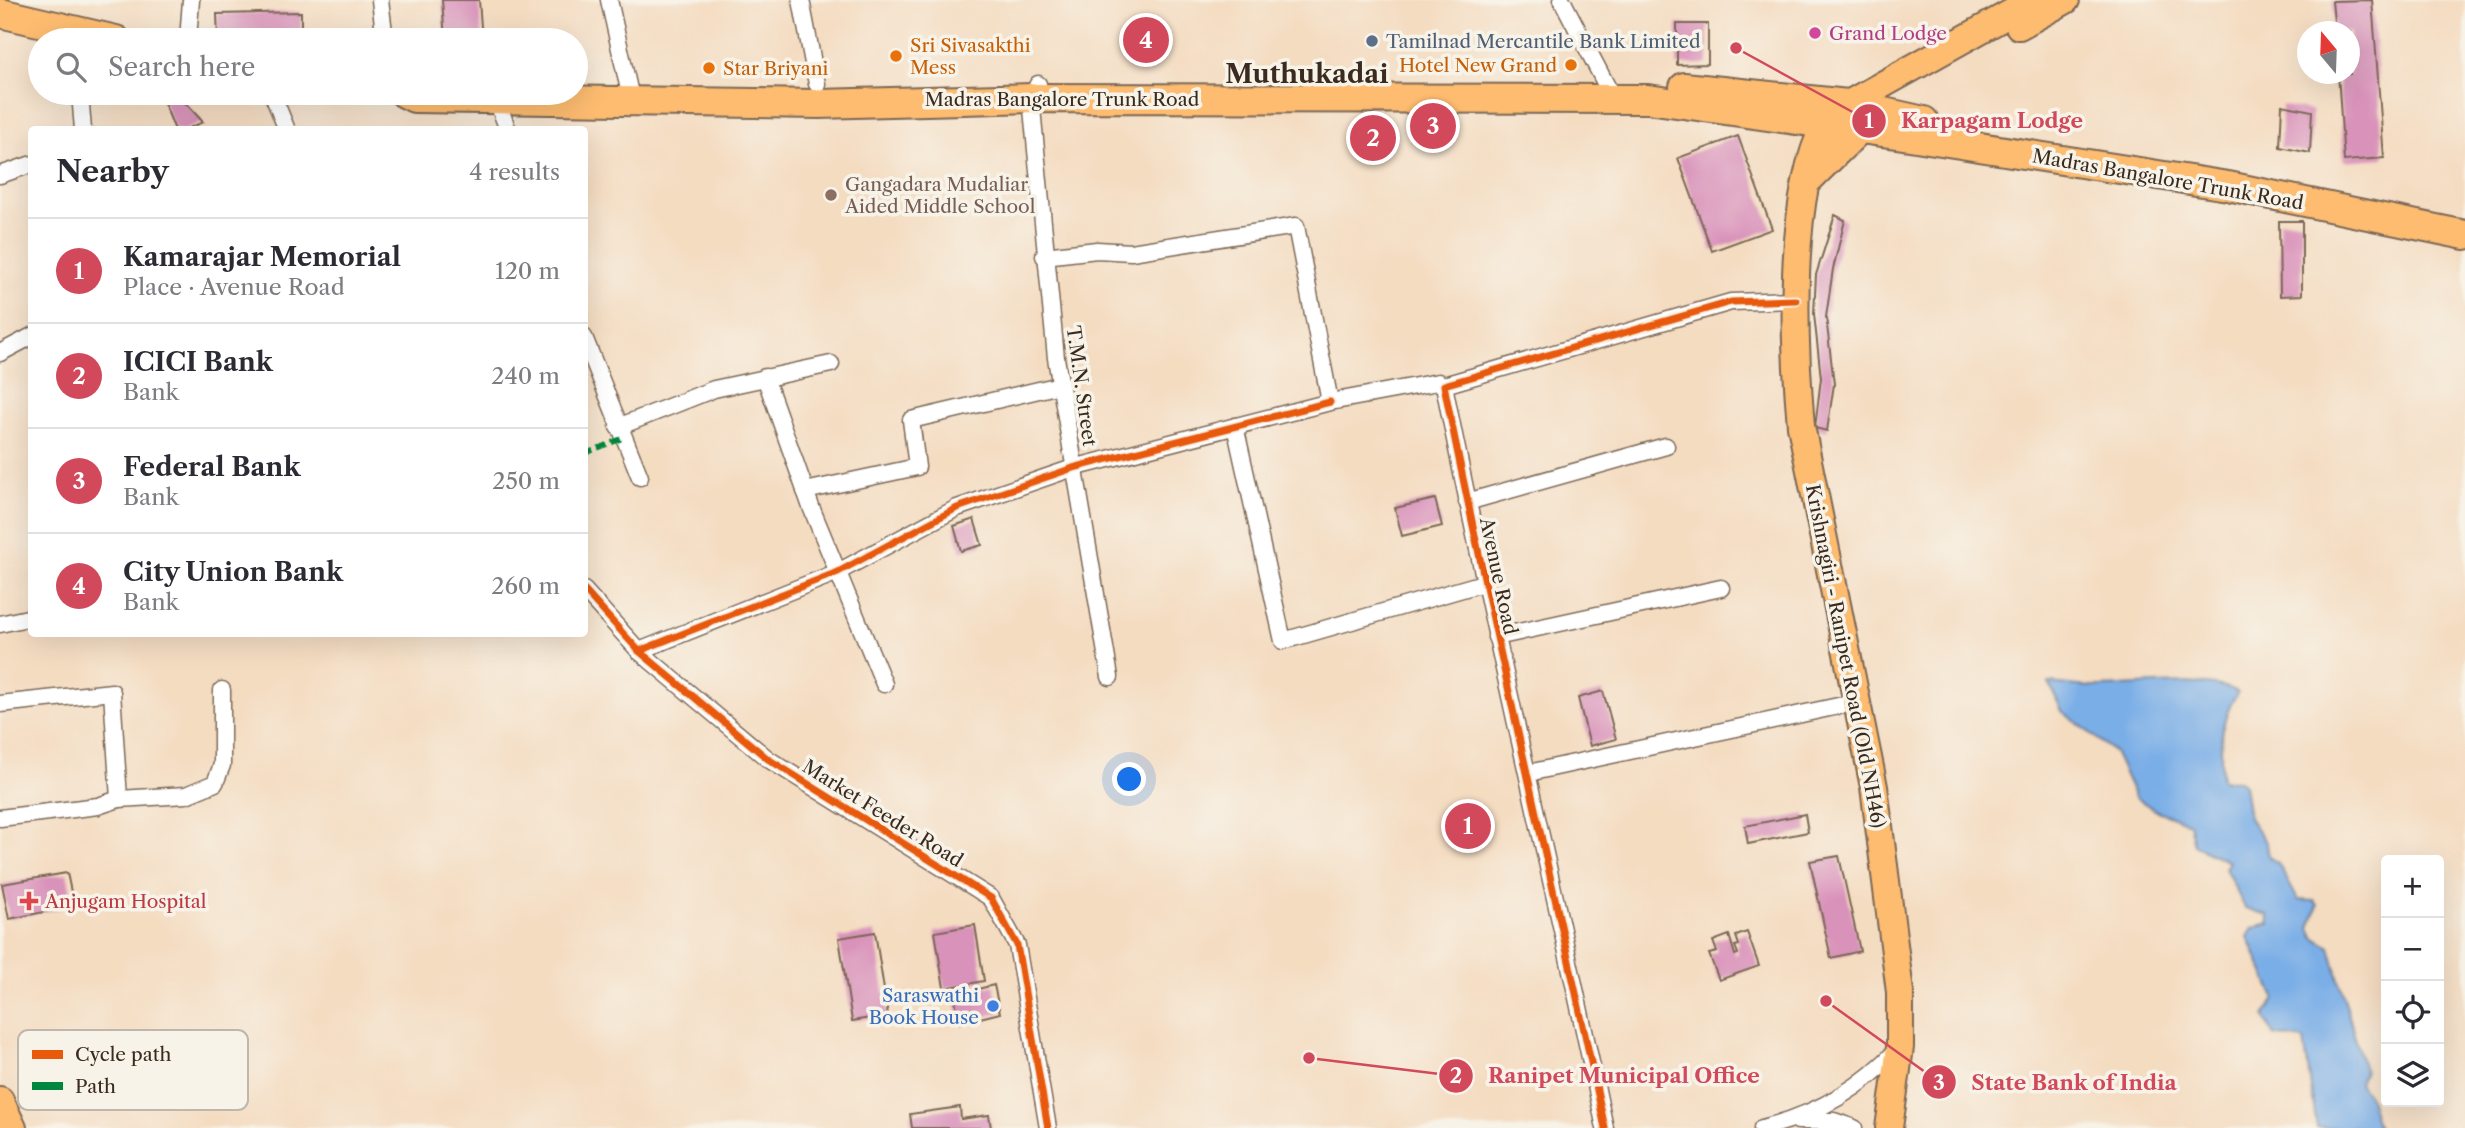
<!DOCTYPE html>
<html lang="en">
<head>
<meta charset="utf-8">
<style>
	:root { --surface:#fff; --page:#f2f2f3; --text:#2b2b33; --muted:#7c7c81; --line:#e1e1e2; --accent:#d1495b }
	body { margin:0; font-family:"Libre Caslon Text",serif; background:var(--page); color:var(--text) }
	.controls { position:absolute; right:21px; bottom:21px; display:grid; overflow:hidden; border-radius:7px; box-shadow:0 7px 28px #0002 }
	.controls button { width:63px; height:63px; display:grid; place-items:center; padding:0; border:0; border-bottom:2px solid var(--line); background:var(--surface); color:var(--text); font:35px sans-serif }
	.compass { position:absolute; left:2297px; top:21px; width:63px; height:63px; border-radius:50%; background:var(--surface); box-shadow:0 7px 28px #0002; rotate:341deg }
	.you { position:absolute; left:1130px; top:780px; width:24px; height:24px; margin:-18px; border:5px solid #fff; border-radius:50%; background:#1a73e8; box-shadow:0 0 0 10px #1a73e833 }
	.badge { display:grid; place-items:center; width:46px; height:46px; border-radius:50%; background:var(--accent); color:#fff; font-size:23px; font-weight:700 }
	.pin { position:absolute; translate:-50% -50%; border:4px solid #fff; box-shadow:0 2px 7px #0006 }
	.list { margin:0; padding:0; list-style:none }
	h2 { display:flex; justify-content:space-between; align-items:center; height:91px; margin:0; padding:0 28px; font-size:30px }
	h2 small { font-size:23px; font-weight:400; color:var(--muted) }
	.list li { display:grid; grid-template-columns:46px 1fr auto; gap:21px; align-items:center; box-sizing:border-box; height:105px; padding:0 28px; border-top:2px solid var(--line) }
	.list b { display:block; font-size:26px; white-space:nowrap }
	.list p { margin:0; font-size:23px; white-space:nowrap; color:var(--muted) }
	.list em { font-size:23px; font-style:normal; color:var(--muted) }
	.icon { flex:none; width:38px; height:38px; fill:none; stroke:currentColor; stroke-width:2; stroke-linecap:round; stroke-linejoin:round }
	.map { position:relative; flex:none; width:2465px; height:1128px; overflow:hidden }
	.search { position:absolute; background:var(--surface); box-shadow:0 7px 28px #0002; left:28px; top:28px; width:560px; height:77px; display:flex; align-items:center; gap:18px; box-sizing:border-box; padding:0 24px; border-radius:38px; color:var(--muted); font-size:26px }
	.panel { position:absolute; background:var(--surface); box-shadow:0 7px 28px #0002; left:28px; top:126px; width:560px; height:511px; border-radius:7px }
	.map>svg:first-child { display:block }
	.water { fill:#7aaee7; stroke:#5a6c82; stroke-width:2 }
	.building { fill:#d992ba }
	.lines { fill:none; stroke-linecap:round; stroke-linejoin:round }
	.minor-casing { stroke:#7c6857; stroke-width:19 }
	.primary-casing { stroke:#7c6857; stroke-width:30 }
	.trunk-casing { stroke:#7c6857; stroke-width:32 }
	.minor { stroke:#fff; stroke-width:16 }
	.primary { stroke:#fdbc6f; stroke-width:26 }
	.trunk { stroke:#fdbc6f; stroke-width:28 }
	.quiet { stroke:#00873e; stroke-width:5; stroke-dasharray:10 5; stroke-linecap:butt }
	.cycleway-casing { stroke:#f7f3e8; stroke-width:11 }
	.cycleway { stroke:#e8590c; stroke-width:7 }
	.hotel-dot { fill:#d1479c; stroke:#f7f3e8; stroke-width:2.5 }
	.service-dot { fill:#5c6f8a; stroke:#f7f3e8; stroke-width:2.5 }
	.food-dot { fill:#e8710a; stroke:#f7f3e8; stroke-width:2.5 }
	.education-dot { fill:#8d6e63; stroke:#f7f3e8; stroke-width:2.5 }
	.health-dot { fill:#e0444e; stroke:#f7f3e8; stroke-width:2.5 }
	.shop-dot { fill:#3f7fe0; stroke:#f7f3e8; stroke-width:2.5 }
	.labels { text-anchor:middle; stroke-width:7; stroke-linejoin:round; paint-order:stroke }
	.hotel-label { font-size:19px; fill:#b23c85; stroke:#f7f3e8; text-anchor:start }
	.service-label { font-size:19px; fill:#4e5e75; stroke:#f7f3e8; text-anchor:start }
	.food-label { font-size:19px; fill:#c56008; stroke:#f7f3e8; text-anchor:start }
	.street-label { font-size:19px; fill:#3b2a1e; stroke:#f7f3e8 }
	.education-label { font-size:19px; fill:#785e54; stroke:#f7f3e8; text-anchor:start }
	.health-label { font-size:19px; fill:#be3a42; stroke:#f7f3e8; text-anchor:start }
	.shop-label { font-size:19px; fill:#366cbe; stroke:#f7f3e8; text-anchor:end }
	.district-label { font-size:26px; font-weight:bold; fill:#3b2a1e; stroke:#f7f3e8 }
	.key { fill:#f7f3e8; stroke:#bfb7ab; stroke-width:2 }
	.key-label { font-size:19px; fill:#3b2a1e }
	.leader { fill:none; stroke:#d1495b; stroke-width:2.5 }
	.callout-dot { fill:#d1495b; stroke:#f7f3e8; stroke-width:2.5 }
	.mark-label { font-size:21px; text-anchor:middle; font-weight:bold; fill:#fff }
	.callout-label { font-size:21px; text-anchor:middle; font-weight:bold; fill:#d1495b; stroke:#f7f3e8; stroke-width:7; stroke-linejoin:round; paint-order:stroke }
</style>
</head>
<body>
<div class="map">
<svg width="2465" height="1128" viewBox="0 0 2465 1128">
	<rect width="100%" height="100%" fill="#f7f3e8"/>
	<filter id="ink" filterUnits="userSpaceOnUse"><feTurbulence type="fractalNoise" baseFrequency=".0143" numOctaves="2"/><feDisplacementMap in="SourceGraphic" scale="14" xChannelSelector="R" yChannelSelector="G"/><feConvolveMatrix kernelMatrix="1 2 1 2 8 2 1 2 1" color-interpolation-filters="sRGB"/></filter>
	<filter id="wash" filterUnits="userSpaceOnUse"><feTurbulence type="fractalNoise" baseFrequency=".00686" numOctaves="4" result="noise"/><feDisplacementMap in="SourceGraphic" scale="28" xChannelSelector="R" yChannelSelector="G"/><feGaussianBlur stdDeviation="1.57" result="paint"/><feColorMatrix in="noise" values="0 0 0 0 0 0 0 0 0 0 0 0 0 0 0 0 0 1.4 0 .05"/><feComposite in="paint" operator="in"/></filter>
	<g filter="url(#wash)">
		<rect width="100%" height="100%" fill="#f4dcc1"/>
		<!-- water -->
		<path class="water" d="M2049,683C2066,684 2082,687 2098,687C2130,687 2215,676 2238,692C2219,719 2220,747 2222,780L2239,781L2244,785L2249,818L2267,844L2269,857L2278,863L2298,900L2314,901L2318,905L2310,928L2314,937L2330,947L2364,1070L2359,1084L2368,1095L2378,1128H2317L2304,1040L2273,1035L2265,1016L2275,998L2248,937L2253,928L2270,924L2268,915L2245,908L2225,868L2229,862L2194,845L2189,823L2155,810L2135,797L2114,752L2062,711Z"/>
		<g id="blocks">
			<!-- building -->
			<g class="building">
				<polygon points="442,0 479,0 482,40 445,40"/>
				<polygon points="2372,0 2384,158 2344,161 2338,74 2350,74 2350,32 2335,32 2332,1"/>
				<polygon points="301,12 301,40 218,40 217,14"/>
				<polygon points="1677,24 1708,24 1708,64 1677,65"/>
				<polygon points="176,93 203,122 185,130 175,130 162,98"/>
				<rect x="192" y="93" width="30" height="5"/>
				<polygon points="2282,105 2312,111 2310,153 2280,147"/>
				<polygon points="1738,136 1772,229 1712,251 1678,158"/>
				<polygon points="1835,215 1845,220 1833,269 1826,317 1834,384 1827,431 1815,428 1821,378 1814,314 1816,275"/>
				<polygon points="2279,221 2302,221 2302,295 2280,296"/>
				<polygon points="1435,499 1442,526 1402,536 1395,508"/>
				<polygon points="974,519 982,545 961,551 954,526"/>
				<polygon points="1603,691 1616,739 1590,746 1578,698"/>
				<polygon points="1805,814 1808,832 1748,844 1745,826"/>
				<polygon points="1839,856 1860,951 1831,958 1810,861"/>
				<polygon points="67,873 74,906 9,919 2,884"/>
				<polygon points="975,925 984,981 944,988 935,932"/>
				<polygon points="875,932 888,1015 852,1021 839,938"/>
				<polygon points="1747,932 1759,966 1719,980 1709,954 1717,952 1713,941 1729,935 1735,955 1738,954 1735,946 1739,945 1736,936"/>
				<polygon points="994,985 1000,1013 960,1023 954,995"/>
				<polygon points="960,1107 961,1119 989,1115 991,1128 912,1128 910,1114"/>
			</g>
		</g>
	</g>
	<g filter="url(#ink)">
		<use href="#blocks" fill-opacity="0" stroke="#7c6857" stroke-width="2"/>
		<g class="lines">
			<defs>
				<g id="minor">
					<polyline points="380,0 385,40"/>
					<polyline points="609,0 632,103"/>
					<polyline points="801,0 817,84"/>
					<polyline points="1562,0 1614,100"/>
					<polyline points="188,40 191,0"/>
					<polyline points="1038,84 1031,98 1056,358 1110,677"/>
					<polyline points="80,93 83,130"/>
					<polyline points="272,93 287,130"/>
					<polyline points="497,101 508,130"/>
					<polyline points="0,175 32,164"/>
					<polyline points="1044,256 1097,250 1131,252 1296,226 1330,402 1438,382 1444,385"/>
					<polyline points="584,337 640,477"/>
					<polyline points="0,353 32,336"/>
					<polyline points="765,377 811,507 884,684"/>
					<polyline points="1235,426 1283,641 1483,583"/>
					<polyline points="618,427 714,389 831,364"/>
					<polyline points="805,491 917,467 911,420 1060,385"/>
					<polyline points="1467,502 1666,446"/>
					<polyline points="584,590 639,651 768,759 991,898 1017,945 1048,1128"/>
					<polyline points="0,624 32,617"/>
					<polyline points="1496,637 1721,588"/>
					<polyline points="639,651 838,572 957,508 1073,468 1330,402"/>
					<polyline points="0,704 112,692 119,799"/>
					<polyline points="1528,773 1857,702"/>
					<polyline points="0,818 98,806 119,799 186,795 215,783 222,765 222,690"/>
					<polyline points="1798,1121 1834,1121 1854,1128"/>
					<path d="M1605,1128C1553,880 1493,634 1444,385L1731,302L1796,300"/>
					<path d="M1762,1128C1816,1115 1861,1089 1899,1048"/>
				</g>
				<g id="primary">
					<polyline points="2019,26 2066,0"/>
					<polyline points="1808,181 1859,131 1868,114"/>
					<polyline points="0,1100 13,1128"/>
					<path d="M1889,1128L1900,1047V992L1874,787L1801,426C1794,346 1787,196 1825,125C1829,117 1841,110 1848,104L2034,0"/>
				</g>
				<g id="trunk">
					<polyline points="0,13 116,40"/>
					<polyline points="1684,87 1848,104 1924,121"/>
					<polyline points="404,93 414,98 819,104 1031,98 1648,99 1903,135 2228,186 2465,235"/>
				</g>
			</defs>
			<!-- minor casing -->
			<use href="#minor" class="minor-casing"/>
			<!-- primary casing -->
			<use href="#primary" class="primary-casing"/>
			<!-- trunk casing -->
			<use href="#trunk" class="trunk-casing"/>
			<!-- minor -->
			<use href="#minor" class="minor"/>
			<!-- primary -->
			<use href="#primary" class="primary"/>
			<!-- trunk -->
			<use href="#trunk" class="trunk"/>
			<!-- quiet -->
			<polyline class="quiet" points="584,454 623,438"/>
			<defs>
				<g id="cycleway">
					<polyline points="584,590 639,651 768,759 991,898 1017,945 1048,1128"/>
					<polyline points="639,651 838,572 957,508 1073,468 1330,402"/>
					<path d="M1605,1128C1553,880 1493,634 1444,385L1731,302L1796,300"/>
				</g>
			</defs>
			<!-- cycleway casing -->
			<use href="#cycleway" class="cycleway-casing"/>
			<!-- cycleway -->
			<use href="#cycleway" class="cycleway"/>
		</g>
	</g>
	<!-- markers -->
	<circle class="hotel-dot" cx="1815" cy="33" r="7"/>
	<circle class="service-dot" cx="1372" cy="41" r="7"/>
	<g class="food-dot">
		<circle cx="896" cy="56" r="7"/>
		<circle cx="1571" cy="65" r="7"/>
		<circle cx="709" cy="68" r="7"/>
	</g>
	<circle class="education-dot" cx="831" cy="195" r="7"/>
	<path class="health-dot" d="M25.5 890.5h7v7h7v7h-7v7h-7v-7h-7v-7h7z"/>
	<circle class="shop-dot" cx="993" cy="1006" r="7"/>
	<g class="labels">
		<!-- hotel labels -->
		<g class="hotel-label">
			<text x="1829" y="40">Grand Lodge</text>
		</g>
		<!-- service labels -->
		<g class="service-label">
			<text x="1386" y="48">Tamilnad Mercantile Bank Limited</text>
		</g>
		<!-- food labels -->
		<g class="food-label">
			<text x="910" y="52">Sri Sivasakthi<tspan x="910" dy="22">Mess</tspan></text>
			<text x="1557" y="72" text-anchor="end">Hotel New Grand</text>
			<text x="723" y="75">Star Briyani</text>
		</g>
		<!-- street labels -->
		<g class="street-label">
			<text x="1062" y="106">Madras Bangalore Trunk Road</text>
			<text transform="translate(2168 179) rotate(10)" y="7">Madras Bangalore Trunk Road</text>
			<text transform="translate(1082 386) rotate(82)" y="7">T.M.N. Street</text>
			<text transform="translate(1499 576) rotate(78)" y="7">Avenue Road</text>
			<text transform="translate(1846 656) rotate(79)" y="7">Krishnagiri - Ranipet Road (Old NH46)</text>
			<text transform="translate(883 813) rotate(32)" y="7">Market Feeder Road</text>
		</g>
		<!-- education labels -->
		<g class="education-label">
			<text x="845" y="191">Gangadara Mudaliar<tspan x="845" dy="22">Aided Middle School</tspan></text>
		</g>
		<!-- health labels -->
		<g class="health-label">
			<text x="45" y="908">Anjugam Hospital</text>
		</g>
		<!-- shop labels -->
		<g class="shop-label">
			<text x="979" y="1002">Saraswathi<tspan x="979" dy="22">Book House</tspan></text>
		</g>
		<!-- district labels -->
		<g class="district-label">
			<text x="1307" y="83">Muthukadai</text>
		</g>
	</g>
	<!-- legend -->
	<rect x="18" y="1030" width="230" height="80" rx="10" class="key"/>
	<rect x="32" y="1050" width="31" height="9" fill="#e8590c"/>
	<rect x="32" y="1082" width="31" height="8" fill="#00873e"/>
	<g class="key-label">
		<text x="75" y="1061">Cycle path</text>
		<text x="75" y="1093">Path</text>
	</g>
	<!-- callouts -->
	<path class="leader" d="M1736 48L1869 121M1309 1058L1456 1076M1826 1001L1939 1082"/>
	<g class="callout-dot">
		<circle cx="1736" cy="48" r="7"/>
		<circle cx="1309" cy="1058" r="7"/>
		<circle cx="1826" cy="1001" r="7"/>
		<circle cx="1869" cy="121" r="18"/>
		<circle cx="1456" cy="1076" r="18"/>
		<circle cx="1939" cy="1082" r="18"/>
	</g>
	<g class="mark-label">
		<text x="1869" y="128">1</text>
		<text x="1456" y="1083">2</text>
		<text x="1939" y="1090">3</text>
	</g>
	<g class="callout-label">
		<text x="1992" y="128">Karpagam Lodge</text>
		<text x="1624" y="1083">Ranipet Municipal Office</text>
		<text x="2074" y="1090">State Bank of India</text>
	</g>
</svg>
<div class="controls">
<button>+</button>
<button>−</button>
<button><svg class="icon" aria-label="locate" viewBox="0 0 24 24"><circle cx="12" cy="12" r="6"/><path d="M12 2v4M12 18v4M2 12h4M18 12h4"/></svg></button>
<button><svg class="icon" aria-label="layers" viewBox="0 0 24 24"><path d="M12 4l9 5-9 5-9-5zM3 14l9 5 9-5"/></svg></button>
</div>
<svg class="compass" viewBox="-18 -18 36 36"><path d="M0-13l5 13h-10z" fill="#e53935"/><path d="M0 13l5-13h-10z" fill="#7c7c81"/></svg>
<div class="you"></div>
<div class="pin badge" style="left:1468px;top:826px">1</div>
<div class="pin badge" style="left:1373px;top:138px">2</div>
<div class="pin badge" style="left:1433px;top:126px">3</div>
<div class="pin badge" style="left:1146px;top:40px">4</div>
<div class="search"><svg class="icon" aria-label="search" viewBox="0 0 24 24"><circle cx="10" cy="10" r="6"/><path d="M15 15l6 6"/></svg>Search here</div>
<section class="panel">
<h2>Nearby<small>4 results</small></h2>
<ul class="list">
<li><span class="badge">1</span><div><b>Kamarajar Memorial</b><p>Place · Avenue Road</p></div><em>120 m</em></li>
<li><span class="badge">2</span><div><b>ICICI Bank</b><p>Bank</p></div><em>240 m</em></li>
<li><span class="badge">3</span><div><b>Federal Bank</b><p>Bank</p></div><em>250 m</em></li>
<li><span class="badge">4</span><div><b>City Union Bank</b><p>Bank</p></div><em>260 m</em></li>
</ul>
</section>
</div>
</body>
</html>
